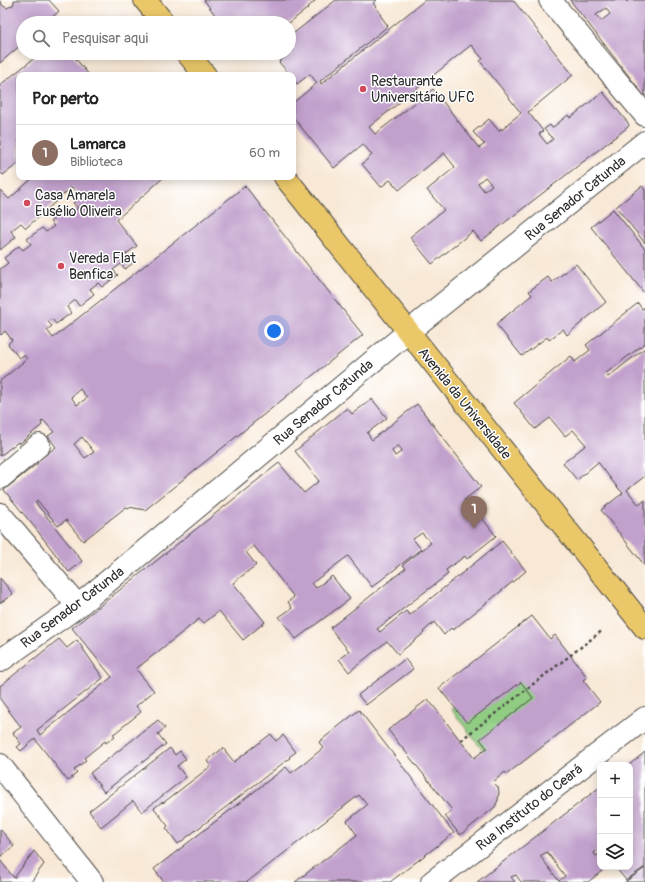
<!DOCTYPE html>
<html lang="pt">
<head>
<meta charset="utf-8">
<style>
	:root { --surface:#fff; --page:#f2f2f2; --text:#222; --muted:#767676; --line:#e0e0e0; --accent:#ea580c }
	body { margin:0; font-family:Pangolin,sans-serif; background:var(--page); color:var(--text) }
	.controls { position:absolute; right:12px; bottom:12px; display:grid; overflow:hidden; border-radius:8px; box-shadow:0 2px 10px #0003 }
	.controls button { width:36px; height:36px; display:grid; place-items:center; padding:0; border:0; border-bottom:1px solid var(--line); background:var(--surface); color:var(--text); font:20px sans-serif }
	.you { position:absolute; left:274px; top:331px; width:14px; height:14px; margin:-10px; border:3px solid #fff; border-radius:50%; background:#1a73e8; box-shadow:0 0 0 6px #1a73e833 }
	.badge { display:grid; place-items:center; width:26px; height:26px; border-radius:50%; background:var(--accent); color:#fff; font-size:13px; font-weight:700 }
	.pin { position:absolute; translate:-50% -33px; filter:drop-shadow(0 1px 2px #0008) }
	.pin::after { content:''; position:absolute; top:21px; width:14px; height:12px; background:inherit; clip-path:polygon(0 0,100% 0,50% 100%) }
	.list { margin:0; padding:0; list-style:none }
	h2 { display:flex; justify-content:space-between; align-items:center; height:52px; margin:0; padding:0 16px; font-size:17px }
	h2 small { font-size:13px; font-weight:400; color:var(--muted) }
	.list li { display:grid; grid-template-columns:26px 1fr auto; gap:12px; align-items:center; box-sizing:border-box; height:56px; padding:0 16px; border-top:1px solid var(--line) }
	.list b { display:block; font-size:15px; white-space:nowrap }
	.list p { margin:0; font-size:13px; white-space:nowrap; color:var(--muted) }
	.list em { font-size:13px; font-style:normal; color:var(--muted) }
	.icon { flex:none; width:22px; height:22px; fill:none; stroke:currentColor; stroke-width:2; stroke-linecap:round; stroke-linejoin:round }
	.map { position:relative; flex:none; width:645px; height:882px; overflow:hidden }
	.search { position:absolute; background:var(--surface); box-shadow:0 2px 10px #0003; left:16px; top:16px; width:280px; height:44px; display:flex; align-items:center; gap:10px; box-sizing:border-box; padding:0 14px; border-radius:22px; color:var(--muted); font-size:15px }
	.panel { position:absolute; background:var(--surface); box-shadow:0 2px 10px #0003; left:16px; top:72px; width:280px; height:108px; border-radius:8px }
	.map>svg:first-child { display:block }
	.green { fill:#90cd83; stroke:#5e7c57 }
	.building { fill:#c1a0cc; fill-rule:evenodd }
	.lines { fill:none; stroke-linecap:round; stroke-linejoin:round }
	.minor-casing { stroke:#4a4744; stroke-width:24 }
	.major-casing { stroke:#4a4744; stroke-width:24 }
	.path { stroke:#4a4744; stroke-width:2.5; stroke-dasharray:3 3; stroke-linecap:butt }
	.minor { stroke:#fff; stroke-width:22 }
	.major { stroke:#eac769; stroke-width:22 }
	.poi-dot { fill:#d1495b; stroke:#fff; stroke-width:1.5 }
	.labels { text-anchor:middle; stroke-width:3; stroke-linejoin:round; paint-order:stroke }
	.poi-label { font-size:14px; fill:#2b2b2b; stroke:#fff; text-anchor:start }
	.street-label { font-size:14px; fill:#2b2b2b; stroke:#fff }
</style>
</head>
<body>
<div class="map">
<svg width="645" height="882" viewBox="0 0 645 882">
	<rect width="100%" height="100%" fill="#fff"/>
	<filter id="ink" filterUnits="userSpaceOnUse"><feTurbulence type="fractalNoise" baseFrequency=".025" numOctaves="2"/><feDisplacementMap in="SourceGraphic" scale="8" xChannelSelector="R" yChannelSelector="G"/><feConvolveMatrix kernelMatrix="1 2 1 2 8 2 1 2 1" color-interpolation-filters="sRGB"/></filter>
	<filter id="wash" filterUnits="userSpaceOnUse"><feTurbulence type="fractalNoise" baseFrequency=".012" numOctaves="4" result="noise"/><feDisplacementMap in="SourceGraphic" scale="16" xChannelSelector="R" yChannelSelector="G"/><feGaussianBlur stdDeviation="0.9" result="paint"/><feColorMatrix in="noise" values="0 0 0 0 0 0 0 0 0 0 0 0 0 0 0 0 0 1.4 0 .05"/><feComposite in="paint" operator="in"/></filter>
	<g filter="url(#wash)">
		<rect width="100%" height="100%" fill="#f8e8d5"/>
		<!-- green -->
		<polygon class="green" points="531,648 569,704 494,765 451,709"/>
		<g id="blocks">
			<!-- building -->
			<g class="building">
				<polygon points="14,0 49,0 59,11 46,23 23,23 23,43 0,63 0,1 3,6 7,8 13,5 14,2"/>
				<polygon points="204,0 316,0 307,8 308,8 289,23 221,23"/>
				<path d="M336,0H377L373,3L381,14L380,15L388,26L320,81L321,84L425,0H513L573,75L528,112L543,131L539,134L547,144L553,139L544,129L550,125L552,128L568,115L570,118L603,92L628,123L629,125L628,127L481,241L473,231L432,264L410,237L444,210L427,190L455,167L444,153L399,190L390,180L381,187L362,164L372,155L363,144L334,168L293,117V103L317,83L310,74L297,84L293,79V75H290L279,62L294,50L289,45V37ZM471,45L483,59L480,61L521,113L506,125V126L502,130L501,128L499,131L489,119L473,132L483,143L485,144L479,148L433,89L375,134L369,127ZM485,177L492,185L484,191L478,183Z"/>
				<path d="M570,0H625L627,2L629,0H645V97ZM606,8L610,14L601,21L596,15Z"/>
				<polygon points="41,53 71,53 89,75 19,75 19,163 3,175 0,172 0,85"/>
				<path d="M34,177H164L116,220L137,246L126,254L133,263L125,269L121,264L113,270L118,275L102,287L98,283L90,289L94,294L79,306L75,300L67,307L71,313L56,324L52,319L48,322L52,326L47,330L53,338L245,186L363,335L145,510L129,507L128,508L126,507L83,541L66,520L58,526L37,500L35,502L82,561L69,572L36,529L4,490L38,463L37,461L56,447L48,436L54,432L43,420L41,422L42,425L19,444L18,442L0,456V381L27,359L24,355L19,358L8,344L12,340L5,331L1,335L0,334V269L8,263L4,258L19,246L23,250L31,244L27,239L42,228L46,232L54,226L50,222L65,209L70,214L78,208L73,203L81,197L72,187L26,228L21,223L11,231L16,237L0,250V190L9,199ZM80,389L87,398L77,405L71,397ZM82,437L94,452L85,458L74,444Z"/>
				<polygon points="642,186 645,190 645,243 616,207"/>
				<polygon points="613,209 645,249 645,294 591,227"/>
				<polygon points="576,264 606,302 567,335 563,329 549,340 547,337 522,356 496,324 532,295 529,291 548,277 552,282"/>
				<polygon points="638,303 642,309 645,307 645,343 605,374 608,377 645,348 645,476 627,490 639,505 645,500 645,566 601,510 623,493 617,487 598,462 577,480 563,463 586,445 573,430 565,436 550,418 535,429 514,403 571,356 575,362 590,350 586,345"/>
				<path d="M372,399L387,418L367,433L372,440L417,404L481,487L464,500L473,511L475,509L496,536L467,559L465,556L446,570L448,574L377,629L380,632L406,611L410,615L502,541L526,571L453,630L451,628L444,635L434,622L423,632L424,633L398,654L387,641L349,672L339,659L349,651L330,628L406,568L403,565L404,564L431,543L422,533L413,539L421,549L372,587L348,556L312,583L316,588L332,576L350,599L296,639L279,617L292,608L288,602L294,597L254,546L246,552L256,565L233,583L265,622L243,640L219,611L203,624L199,619L136,669L154,691L136,706L141,712L115,733L113,734L115,736L106,743L105,741L84,758L86,760L74,770L77,773L68,781L35,739L21,751L17,747L21,744L13,733L21,727L0,699V686L59,639L67,648L77,640L103,678L37,730L40,735L55,723L112,677L72,628L279,463L304,493L319,481L295,451L347,408L352,414ZM398,445L402,451L395,456L392,451Z"/>
				<polygon points="0,578 13,594 0,603"/>
				<polygon points="532,616 550,639 555,635 587,677 583,680 600,702 507,774 505,772 493,782 498,787 499,792 498,800 495,807 460,835 445,816 452,810 388,730 428,699 474,758 487,748 480,739 533,698 521,682 467,723 439,688"/>
				<polygon points="405,659 413,669 366,705 358,695"/>
				<polygon points="359,710 454,833 390,882 295,882 357,835 347,821 367,805 359,795 247,882 164,882 154,869 286,767 291,773 305,763 323,748 319,742"/>
				<polygon points="158,720 165,728 158,734 166,744 104,792 90,773"/>
				<polygon points="271,734 276,741 283,735 296,752 289,757 290,758 287,760 178,844 166,828 168,826 154,808 162,802 163,803 211,766 207,761 223,748 234,762"/>
				<polygon points="170,748 175,755 180,751 186,759 177,766 186,777 142,812 133,801 101,827 89,811"/>
				<polygon points="645,752 645,867 626,880 615,867 630,867 630,765 629,765"/>
				<path d="M600,787V848L594,853L596,856L600,853V867H607L588,882H521L516,875L511,877L515,882H477ZM547,852L565,876L559,881L540,856Z"/>
				<polygon points="0,829 14,846 0,857"/>
				<polygon points="34,851 44,864 31,882 0,882 0,860 14,878"/>
				<polygon points="645,868 645,882 625,882"/>
			</g>
		</g>
	</g>
	<g filter="url(#ink)">
		<use href="#blocks" fill-opacity="0" stroke="#4a4744" stroke-width="1"/>
		<g class="lines">
			<defs>
				<g id="minor">
					<polyline points="550,0 645,115"/>
					<polyline points="0,478 39,445"/>
					<polyline points="0,514 78,606"/>
					<polyline points="0,661 78,606 408,332 645,142"/>
					<polyline points="0,765 92,882"/>
					<polyline points="432,882 645,718"/>
				</g>
				<g id="major">
					<polyline points="145,0 164,23"/>
					<polyline points="187,53 205,75"/>
					<polyline points="285,177 645,628"/>
				</g>
			</defs>
			<!-- minor casing -->
			<use href="#minor" class="minor-casing"/>
			<!-- major casing -->
			<use href="#major" class="major-casing"/>
			<!-- path -->
			<polyline class="path" points="461,740 603,630"/>
			<!-- minor -->
			<use href="#minor" class="minor"/>
			<!-- major -->
			<use href="#major" class="major"/>
		</g>
	</g>
	<!-- markers -->
	<g class="poi-dot">
		<circle cx="363" cy="89" r="4"/>
		<circle cx="27" cy="203" r="4"/>
		<circle cx="61" cy="266" r="4"/>
	</g>
	<g class="labels">
		<!-- poi labels -->
		<g class="poi-label">
			<text x="371" y="86">Restaurante<tspan x="371" dy="16">Universitário UFC</tspan></text>
			<text x="35" y="200">Casa Amarela<tspan x="35" dy="16">Eusélio Oliveira</tspan></text>
			<text x="69" y="263">Vereda Flat<tspan x="69" dy="16">Benfica</tspan></text>
		</g>
		<!-- street labels -->
		<g class="street-label">
			<text transform="translate(575 198) rotate(-39)" y="5">Rua Senador Catunda</text>
			<text transform="translate(323 402) rotate(-40)" y="5">Rua Senador Catunda</text>
			<text transform="translate(465 403) rotate(51)" y="5">Avenida da Universidade</text>
			<text transform="translate(72 607) rotate(-37)" y="5">Rua Senador Catunda</text>
			<text transform="translate(529 807) rotate(-38)" y="5">Rua Instituto do Ceará</text>
		</g>
	</g>
</svg>
<div class="controls">
<button>+</button>
<button>−</button>
<button><svg class="icon" aria-label="layers" viewBox="0 0 24 24"><path d="M12 4l9 5-9 5-9-5zM3 14l9 5 9-5"/></svg></button>
</div>
<div class="you"></div>
<div class="pin badge" style="left:474px;top:529px;background:#8d6e63">1</div>
<div class="search"><svg class="icon" aria-label="search" viewBox="0 0 24 24"><circle cx="10" cy="10" r="6"/><path d="M15 15l6 6"/></svg>Pesquisar aqui</div>
<section class="panel">
<h2>Por perto<small></small></h2>
<ul class="list">
<li><span class="badge" style="background:#8d6e63">1</span><div><b>Lamarca</b><p>Biblioteca</p></div><em>60 m</em></li>
</ul>
</section>
</div>
</body>
</html>
